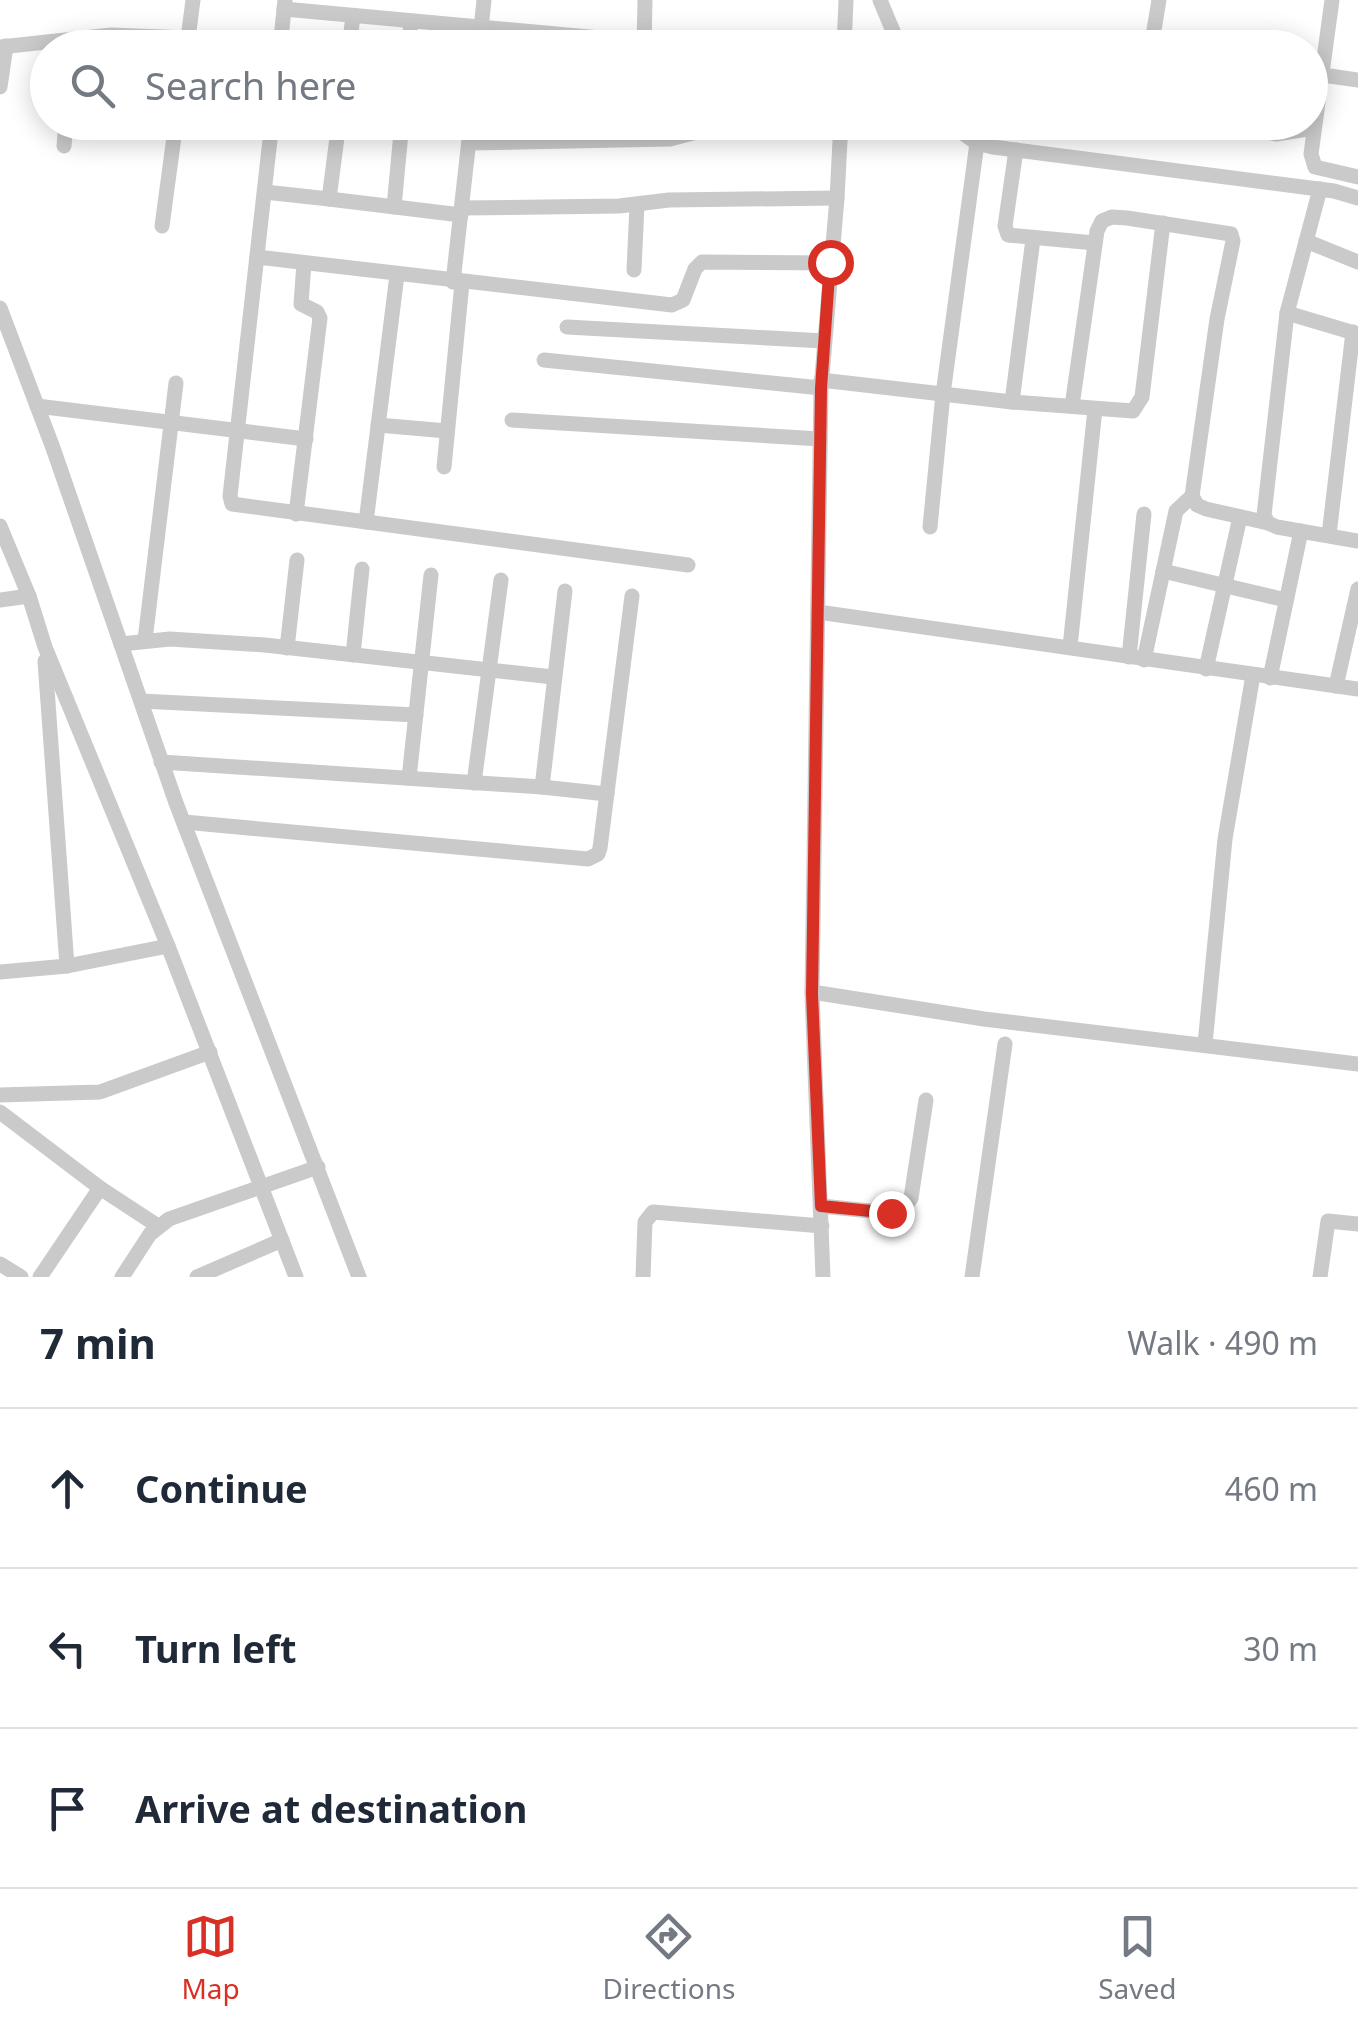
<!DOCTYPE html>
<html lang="en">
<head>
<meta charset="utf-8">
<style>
	:root { --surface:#fff; --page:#f6f6f7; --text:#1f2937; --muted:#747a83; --line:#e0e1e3; --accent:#d93025 }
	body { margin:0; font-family:"Noto Sans",sans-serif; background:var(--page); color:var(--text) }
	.stop { position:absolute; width:30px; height:30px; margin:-22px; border:8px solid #d93025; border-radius:50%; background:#fff }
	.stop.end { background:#d93025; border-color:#fff; box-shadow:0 2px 10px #0008 }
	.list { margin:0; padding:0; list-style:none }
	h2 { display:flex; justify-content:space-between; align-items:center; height:130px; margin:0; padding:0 40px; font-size:42px }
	h2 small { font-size:32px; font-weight:400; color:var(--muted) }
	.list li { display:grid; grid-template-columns:65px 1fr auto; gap:30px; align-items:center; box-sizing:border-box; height:160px; padding:0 40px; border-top:2px solid var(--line) }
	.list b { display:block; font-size:38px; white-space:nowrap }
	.list em { font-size:32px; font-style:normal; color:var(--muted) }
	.icon { flex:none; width:55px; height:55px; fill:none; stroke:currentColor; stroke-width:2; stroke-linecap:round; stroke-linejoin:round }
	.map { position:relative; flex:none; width:1358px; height:1277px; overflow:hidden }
	.search { position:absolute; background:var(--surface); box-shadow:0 5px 25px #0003; left:30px; right:30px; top:30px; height:110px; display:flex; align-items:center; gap:25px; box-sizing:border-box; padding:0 35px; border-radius:55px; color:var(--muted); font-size:38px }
	.sheet { height:610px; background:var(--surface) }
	nav { display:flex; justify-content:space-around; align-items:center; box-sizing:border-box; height:140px; border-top:2px solid var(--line); background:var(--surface); font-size:28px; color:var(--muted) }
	nav a { display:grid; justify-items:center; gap:5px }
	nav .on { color:var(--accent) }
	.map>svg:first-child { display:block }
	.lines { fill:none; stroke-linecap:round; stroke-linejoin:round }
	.minor { stroke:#cacaca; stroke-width:15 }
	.route { stroke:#d93025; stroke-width:12 }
</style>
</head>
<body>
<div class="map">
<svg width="1358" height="1277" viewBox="0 0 1358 1277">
	<rect width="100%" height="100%" fill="#fff"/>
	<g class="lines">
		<!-- minor -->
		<g class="minor">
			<polyline points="880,0 900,48"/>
			<polyline points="1332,0 1311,154 1315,167 1358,177"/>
			<polyline points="284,9 709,48"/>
			<polyline points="187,46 193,0"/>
			<polyline points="0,47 111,35 188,38"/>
			<polyline points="280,48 285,0"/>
			<polyline points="349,48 353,16"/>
			<polyline points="409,48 411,21"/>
			<polyline points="479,48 484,0"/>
			<polyline points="644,48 645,0"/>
			<polyline points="844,48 846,0"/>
			<polyline points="1151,48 1159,0"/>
			<polyline points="1323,75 1358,80"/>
			<polyline points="0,87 6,46"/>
			<polyline points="272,122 230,496 232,504 688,565"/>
			<polyline points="339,122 329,199 461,215"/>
			<polyline points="947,122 977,143 993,147 1334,191 1358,198"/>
			<polyline points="1231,122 1276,134 1314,128"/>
			<polyline points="469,143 670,139 720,126 840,130"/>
			<polyline points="64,146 66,122"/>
			<polyline points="1016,150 1005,226 1008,235 1095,243"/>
			<polyline points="1320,189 1287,313 1264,515 1268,523 1277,527 1358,541"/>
			<polyline points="265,192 329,199"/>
			<polyline points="394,207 402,122"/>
			<polyline points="462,208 619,206 669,200 837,198"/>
			<polyline points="162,226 176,122"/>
			<polyline points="1306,241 1358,262"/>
			<polyline points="257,257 672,305 683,300 695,269 702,262 831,263"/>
			<polyline points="634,270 637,205"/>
			<polyline points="453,282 471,122"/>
			<polyline points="0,308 53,448 176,803 359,1277"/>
			<polyline points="1287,313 1358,334"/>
			<polyline points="567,327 824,341"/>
			<polyline points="544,360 821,388"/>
			<polyline points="821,380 1012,402 1133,411 1142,397 1163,223"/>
			<polyline points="1012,402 1033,239"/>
			<polyline points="37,406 306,439"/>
			<polyline points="1072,406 1097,231 1102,221 1112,217 1127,218 1231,234 1233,241 1217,319 1192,496 1197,505 1206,509 1268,523"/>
			<polyline points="512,420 820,439"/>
			<polyline points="378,425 447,431"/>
			<polyline points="444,467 462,283"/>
			<polyline points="296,514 320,318 317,312 301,304 304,263"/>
			<polyline points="366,522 397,275"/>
			<polyline points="0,526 29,596 45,647 168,946 296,1277"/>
			<polyline points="930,527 943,394 977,143"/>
			<polyline points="1329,535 1353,332"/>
			<polyline points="1163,571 1286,600"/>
			<polyline points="0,600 29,596"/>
			<polyline points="818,612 1358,689"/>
			<polyline points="145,640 176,383"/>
			<polyline points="121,644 170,639 265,645 553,677"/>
			<polyline points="1070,647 1095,409"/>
			<polyline points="287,648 297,560"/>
			<polyline points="353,655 362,569"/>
			<polyline points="1129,657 1144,514"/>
			<polyline points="1144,660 1176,511 1192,496"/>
			<polyline points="45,661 67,966"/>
			<polyline points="1206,669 1240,517"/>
			<polyline points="1270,678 1301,531"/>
			<polyline points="1336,686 1358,589"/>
			<polyline points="141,701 416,715"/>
			<polyline points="161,762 542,787 565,591"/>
			<polyline points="409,778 431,575"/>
			<polyline points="474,783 501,580"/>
			<polyline points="542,787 607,794"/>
			<polyline points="184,822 588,859 598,854 600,848 632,596"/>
			<polyline points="0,972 67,966 168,946"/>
			<polyline points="812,992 984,1019 1358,1064"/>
			<polyline points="1205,1044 1225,839 1253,675"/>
			<polyline points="0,1095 100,1092 210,1052"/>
			<polyline points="0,1112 100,1188 158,1226"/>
			<polyline points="821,1206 891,1213 903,1210 911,1198 926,1100"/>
			<polyline points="0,1264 21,1277"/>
			<polyline points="40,1277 100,1188"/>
			<polyline points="122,1277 150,1234 169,1219 318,1167"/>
			<polyline points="197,1277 282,1240"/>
			<polyline points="643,1277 645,1222 653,1212 822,1226"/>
			<polyline points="823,1277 812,994 821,388 837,198 841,122"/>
			<polyline points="972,1277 1005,1044"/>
			<polyline points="1320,1277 1328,1221 1358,1224"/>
		</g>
	</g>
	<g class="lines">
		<!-- route -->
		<polyline class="route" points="830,262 821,388 812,994 821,1206 891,1213"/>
	</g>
</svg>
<div class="stop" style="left:830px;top:262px"></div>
<div class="stop end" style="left:891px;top:1213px"></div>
<div class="search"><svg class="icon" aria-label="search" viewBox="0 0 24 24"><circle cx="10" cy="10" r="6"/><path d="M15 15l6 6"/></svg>Search here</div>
</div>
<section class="sheet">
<h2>7 min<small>Walk · 490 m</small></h2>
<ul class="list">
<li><svg class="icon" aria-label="ahead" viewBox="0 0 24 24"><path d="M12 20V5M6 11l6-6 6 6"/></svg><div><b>Continue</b></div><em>460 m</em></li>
<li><svg class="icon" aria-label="left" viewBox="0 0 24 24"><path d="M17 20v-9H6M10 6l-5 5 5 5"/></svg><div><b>Turn left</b></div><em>30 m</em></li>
<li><svg class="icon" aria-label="arrive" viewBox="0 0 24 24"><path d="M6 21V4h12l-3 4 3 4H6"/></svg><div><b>Arrive at destination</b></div></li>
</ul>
</section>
<nav>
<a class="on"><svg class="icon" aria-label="map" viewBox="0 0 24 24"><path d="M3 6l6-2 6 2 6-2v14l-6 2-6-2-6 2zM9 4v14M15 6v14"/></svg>Map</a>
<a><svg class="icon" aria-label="directions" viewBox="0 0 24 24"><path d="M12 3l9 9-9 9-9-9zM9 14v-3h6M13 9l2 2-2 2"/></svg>Directions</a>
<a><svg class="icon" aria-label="saved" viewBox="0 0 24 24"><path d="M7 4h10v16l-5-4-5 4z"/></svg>Saved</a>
</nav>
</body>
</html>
